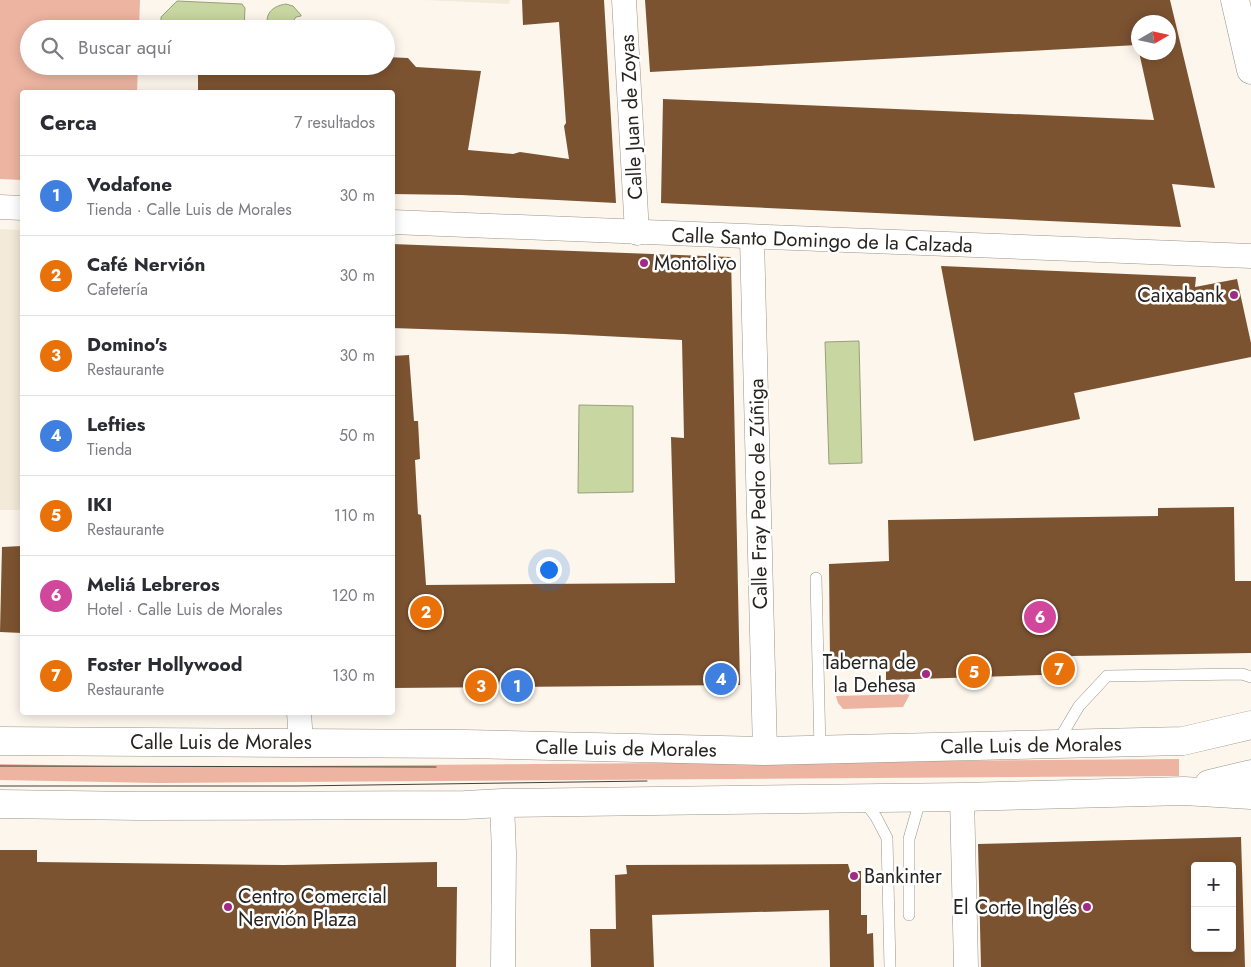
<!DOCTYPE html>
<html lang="es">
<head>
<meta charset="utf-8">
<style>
	:root { --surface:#fff; --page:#f2f2f3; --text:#2b2b33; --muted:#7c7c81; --line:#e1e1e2; --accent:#0b8043 }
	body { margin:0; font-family:Jost,sans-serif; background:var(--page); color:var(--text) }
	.controls { position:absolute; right:15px; bottom:15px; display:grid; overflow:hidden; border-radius:5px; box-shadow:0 2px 12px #0003 }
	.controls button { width:45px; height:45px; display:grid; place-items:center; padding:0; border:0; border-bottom:1px solid var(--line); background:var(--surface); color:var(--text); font:25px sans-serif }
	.compass { position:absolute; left:1131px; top:15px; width:45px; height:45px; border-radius:50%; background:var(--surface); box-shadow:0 2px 12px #0003; rotate:81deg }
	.you { position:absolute; left:548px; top:569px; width:18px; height:18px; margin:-12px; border:4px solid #fff; border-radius:50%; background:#1a73e8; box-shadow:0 0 0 8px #1a73e833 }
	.badge { display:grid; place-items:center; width:32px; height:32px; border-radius:50%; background:var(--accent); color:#fff; font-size:16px; font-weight:700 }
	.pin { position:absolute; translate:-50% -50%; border:2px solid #fff; box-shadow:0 1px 5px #0006 }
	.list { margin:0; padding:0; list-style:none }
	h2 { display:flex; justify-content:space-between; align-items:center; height:65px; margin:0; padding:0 20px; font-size:21px }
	h2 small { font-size:16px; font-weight:400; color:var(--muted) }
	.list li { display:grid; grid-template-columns:32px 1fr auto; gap:15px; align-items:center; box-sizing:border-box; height:80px; padding:0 20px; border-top:1px solid var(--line) }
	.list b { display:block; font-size:19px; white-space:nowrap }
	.list p { margin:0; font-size:16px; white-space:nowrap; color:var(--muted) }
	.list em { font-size:16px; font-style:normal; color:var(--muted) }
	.icon { flex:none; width:28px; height:28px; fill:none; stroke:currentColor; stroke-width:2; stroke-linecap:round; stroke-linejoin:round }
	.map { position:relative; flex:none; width:1251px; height:967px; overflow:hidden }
	.search { position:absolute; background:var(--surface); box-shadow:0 2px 12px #0003; left:20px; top:20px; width:375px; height:55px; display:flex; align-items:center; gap:12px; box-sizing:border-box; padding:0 18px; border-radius:28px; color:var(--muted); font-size:19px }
	.panel { position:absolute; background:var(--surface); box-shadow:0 2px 12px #0003; left:20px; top:90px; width:375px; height:625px; border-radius:5px }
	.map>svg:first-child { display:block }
	.built { fill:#f4eada }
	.green { fill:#edb4a1 }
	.water { fill:#c8d6a1; stroke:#97a07a }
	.building { fill:#7c5331; fill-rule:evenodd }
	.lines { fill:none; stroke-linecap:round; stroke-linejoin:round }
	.service-casing { stroke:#9a958c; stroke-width:12 }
	.minor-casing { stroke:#9a958c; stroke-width:25 }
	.secondary-casing { stroke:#9a958c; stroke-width:29 }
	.primary-casing { stroke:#9a958c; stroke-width:29 }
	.service { stroke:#fff; stroke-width:11 }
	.minor { stroke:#fff; stroke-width:24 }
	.secondary { stroke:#fff; stroke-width:28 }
	.primary { stroke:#fff; stroke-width:28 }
	.tram { stroke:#44413d; stroke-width:1 }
	.poi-dot { fill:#a02b85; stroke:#fff; stroke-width:2 }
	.labels { text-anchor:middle; stroke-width:5; stroke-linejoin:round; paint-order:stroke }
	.street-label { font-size:20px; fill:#262320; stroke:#fff }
	.poi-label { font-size:20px; fill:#262320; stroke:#fff; text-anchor:start }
</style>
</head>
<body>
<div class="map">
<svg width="1251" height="967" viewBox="0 0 1251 967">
	<rect width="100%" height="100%" fill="#fcf6ed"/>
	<!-- built -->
	<g class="built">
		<polygon points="425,0 510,0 509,4"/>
		<polygon points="0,229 22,230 22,510 0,510"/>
	</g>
	<!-- green -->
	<g class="green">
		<polygon points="0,0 140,0 139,29 29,29 29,66 138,66 137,92 22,92 22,180 0,179"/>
		<polygon points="910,694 903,707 843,709 838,703 836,696"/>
		<polygon points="1179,759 1179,776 159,783 0,780 0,764 157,767"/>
	</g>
	<!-- water -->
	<g class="water">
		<polygon points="177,1 242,4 245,8 244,29 161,29 161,17"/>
		<path d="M286,4L293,6L301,15V16L296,17L294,20L296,29H268C264,14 272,6 286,4Z"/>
		<polygon points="859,341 862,463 829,464 825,342"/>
		<polygon points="579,405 633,406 633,492 578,493"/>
	</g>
	<!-- building -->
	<g class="building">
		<polygon points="522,0 604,0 616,203 461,195 392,194 392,92 198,92 198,66 386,66 386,57 408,58 416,67 481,71 468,150 513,154 520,152 569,159 564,126 566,123 559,22 523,25"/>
		<polygon points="645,0 1170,0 1215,188 1172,184 1181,227 661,203 663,99 1154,120 1139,52 1168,52 1168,22 1138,22 1138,51 1137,45 650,72"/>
		<polygon points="392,244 731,257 740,685 392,688 392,356 409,355 414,421 418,421 420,459 415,460 418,514 421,515 426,585 675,583 671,437 684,438 682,340 564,334 392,328"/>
		<polygon points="941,266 1196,277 1195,287 1237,279 1251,343 1251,357 1074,393 1080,419 974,441"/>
		<polygon points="1234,507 1235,581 1251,581 1251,653 1072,656 1073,674 886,680 886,659 830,660 829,564 889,561 888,520 1158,516 1158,508"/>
		<polygon points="22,546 22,633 0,632 2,547"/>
		<path d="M1241,837L1245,967H981L978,844ZM1195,866H1232V948H1195Z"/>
		<polygon points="0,850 37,850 37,862 284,865 437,862 437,887 457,887 456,967 0,967"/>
		<polygon points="848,864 850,871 861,871 861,915 867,915 867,934 873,933 874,967 830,967 829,910 652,915 654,967 591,967 590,929 616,929 615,875 627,874 626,865"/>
	</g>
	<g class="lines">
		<defs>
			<g id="service">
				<polyline points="816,578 820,750"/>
				<polyline points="1057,743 1079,706 1107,676 1242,674 1251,677"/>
				<polyline points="863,799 876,817 887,838 890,967"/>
				<polyline points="909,915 909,839 921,797"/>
			</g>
			<g id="minor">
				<polyline points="624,0 637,233"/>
				<polyline points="0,207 22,208"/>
				<polyline points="392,222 1251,256"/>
				<polyline points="752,238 765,751"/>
				<polyline points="299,712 301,743"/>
				<polyline points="962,797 966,967"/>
				<polyline points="502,803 504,853 503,967"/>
			</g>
			<polyline id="secondary" points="1235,0 1251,70"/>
			<g id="primary">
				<polyline points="0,741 466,744 765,751 1183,741 1251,725"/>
				<polyline points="1209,784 1251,774"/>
				<polyline points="0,804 138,806 465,805 502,803 962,797 1184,791 1251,795"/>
			</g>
		</defs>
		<!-- service casing -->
		<use href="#service" class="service-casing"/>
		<!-- minor casing -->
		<use href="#minor" class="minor-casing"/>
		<!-- secondary casing -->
		<use href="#secondary" class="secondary-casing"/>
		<!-- primary casing -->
		<use href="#primary" class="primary-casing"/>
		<!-- service -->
		<use href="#service" class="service"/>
		<!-- minor -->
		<use href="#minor" class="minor"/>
		<!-- secondary -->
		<use href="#secondary" class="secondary"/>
		<!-- primary -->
		<use href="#primary" class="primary"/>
		<!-- tram -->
		<g class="tram">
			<polyline points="0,766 436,767"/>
			<polyline points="0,786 297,786 647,781"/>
		</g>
	</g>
	<!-- markers -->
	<g class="poi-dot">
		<circle cx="644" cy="263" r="5"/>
		<circle cx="1234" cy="295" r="5"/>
		<circle cx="926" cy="674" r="5"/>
		<circle cx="854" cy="876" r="5"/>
		<circle cx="228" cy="907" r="5"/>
		<circle cx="1087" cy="907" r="5"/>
	</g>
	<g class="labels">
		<!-- street labels -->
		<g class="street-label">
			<text transform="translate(631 117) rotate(-93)" y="7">Calle Juan de Zoyas</text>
			<text transform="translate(822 240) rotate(2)" y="7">Calle Santo Domingo de la Calzada</text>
			<text transform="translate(758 494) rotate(-91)" y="7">Calle Fray Pedro de Zúñiga</text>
			<text x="221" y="749">Calle Luis de Morales</text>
			<text transform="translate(1031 745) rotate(-1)" y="7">Calle Luis de Morales</text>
			<text transform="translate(626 748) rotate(1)" y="7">Calle Luis de Morales</text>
		</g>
		<!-- poi labels -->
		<g class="poi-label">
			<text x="654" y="270">Montolivo</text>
			<text x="1224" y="302" text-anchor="end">Caixabank</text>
			<text x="916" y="669" text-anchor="end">Taberna de<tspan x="916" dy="23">la Dehesa</tspan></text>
			<text x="864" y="883">Bankinter</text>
			<text x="238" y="903">Centro Comercial<tspan x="238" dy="23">Nervión Plaza</tspan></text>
			<text x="1077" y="914" text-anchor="end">El Corte Inglés</text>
		</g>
	</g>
</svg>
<div class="controls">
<button>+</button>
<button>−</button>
</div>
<svg class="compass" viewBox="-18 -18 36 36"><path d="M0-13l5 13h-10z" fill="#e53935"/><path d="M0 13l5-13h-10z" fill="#7c7c81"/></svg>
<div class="you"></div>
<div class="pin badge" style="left:517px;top:686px;background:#3f7fe0">1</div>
<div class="pin badge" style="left:426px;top:612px;background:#e8710a">2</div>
<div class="pin badge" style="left:481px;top:686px;background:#e8710a">3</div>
<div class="pin badge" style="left:721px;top:679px;background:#3f7fe0">4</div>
<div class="pin badge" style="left:974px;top:672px;background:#e8710a">5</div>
<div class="pin badge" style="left:1040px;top:617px;background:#d1479c">6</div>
<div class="pin badge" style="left:1059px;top:669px;background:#e8710a">7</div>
<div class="search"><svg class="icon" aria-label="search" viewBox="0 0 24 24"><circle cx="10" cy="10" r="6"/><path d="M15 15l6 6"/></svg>Buscar aquí</div>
<section class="panel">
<h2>Cerca<small>7 resultados</small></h2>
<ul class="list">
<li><span class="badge" style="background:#3f7fe0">1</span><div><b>Vodafone</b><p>Tienda · Calle Luis de Morales</p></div><em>30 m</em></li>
<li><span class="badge" style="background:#e8710a">2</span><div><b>Café Nervión</b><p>Cafetería</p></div><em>30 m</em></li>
<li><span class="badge" style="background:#e8710a">3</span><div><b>Domino's</b><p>Restaurante</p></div><em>30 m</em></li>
<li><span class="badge" style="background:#3f7fe0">4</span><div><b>Lefties</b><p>Tienda</p></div><em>50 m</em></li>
<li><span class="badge" style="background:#e8710a">5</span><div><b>IKI</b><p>Restaurante</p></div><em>110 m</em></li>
<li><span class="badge" style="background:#d1479c">6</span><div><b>Meliá Lebreros</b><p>Hotel · Calle Luis de Morales</p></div><em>120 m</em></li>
<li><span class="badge" style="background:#e8710a">7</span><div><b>Foster Hollywood</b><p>Restaurante</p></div><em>130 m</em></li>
</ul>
</section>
</div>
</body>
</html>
